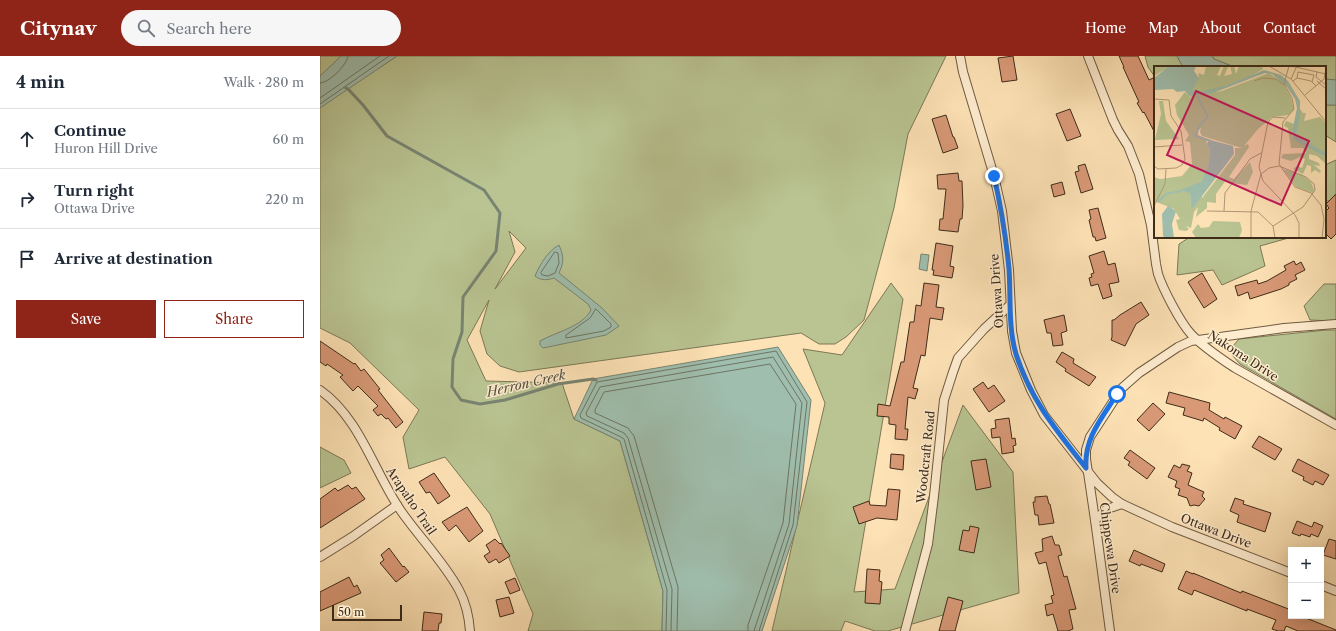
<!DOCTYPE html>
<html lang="en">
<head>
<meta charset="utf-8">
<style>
	:root { --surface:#fff; --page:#f6f6f7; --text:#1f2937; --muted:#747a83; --line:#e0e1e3; --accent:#8f2418 }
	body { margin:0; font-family:"Libre Caslon Text",serif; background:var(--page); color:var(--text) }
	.controls { position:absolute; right:12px; bottom:12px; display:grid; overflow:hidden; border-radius:0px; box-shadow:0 4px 16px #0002 }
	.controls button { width:36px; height:36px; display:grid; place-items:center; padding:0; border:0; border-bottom:1px solid var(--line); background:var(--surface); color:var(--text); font:20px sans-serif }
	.scale { position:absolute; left:12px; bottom:10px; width:70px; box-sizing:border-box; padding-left:4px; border:2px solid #3e2c19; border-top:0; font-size:11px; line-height:14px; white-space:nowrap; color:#3e2c19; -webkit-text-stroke:3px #feeccf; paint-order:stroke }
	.stop { position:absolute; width:12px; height:12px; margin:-9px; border:3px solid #1a73e8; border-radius:50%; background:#fff }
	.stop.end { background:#1a73e8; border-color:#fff; box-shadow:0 1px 4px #0008 }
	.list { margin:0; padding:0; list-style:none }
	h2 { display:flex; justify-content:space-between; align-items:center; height:52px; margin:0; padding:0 16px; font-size:17px }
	h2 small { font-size:13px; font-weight:400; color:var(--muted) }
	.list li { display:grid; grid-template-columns:26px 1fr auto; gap:12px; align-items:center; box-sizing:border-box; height:60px; padding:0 16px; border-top:1px solid var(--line) }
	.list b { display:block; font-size:15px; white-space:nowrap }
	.list p { margin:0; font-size:13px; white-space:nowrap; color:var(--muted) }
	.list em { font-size:13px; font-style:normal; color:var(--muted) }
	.actions { display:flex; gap:8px; padding:12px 16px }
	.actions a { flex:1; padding:9px 0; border:1px solid var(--accent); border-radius:0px; text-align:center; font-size:14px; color:var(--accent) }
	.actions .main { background:var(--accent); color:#fff }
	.icon { flex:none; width:22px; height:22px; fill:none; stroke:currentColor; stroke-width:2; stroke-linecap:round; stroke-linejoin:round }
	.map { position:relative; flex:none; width:1016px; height:575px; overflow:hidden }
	header { display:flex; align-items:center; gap:24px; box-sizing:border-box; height:56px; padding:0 20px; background:var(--accent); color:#fff }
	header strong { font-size:19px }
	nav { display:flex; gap:22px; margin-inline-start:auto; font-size:14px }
	.search { width:280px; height:36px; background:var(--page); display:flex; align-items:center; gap:10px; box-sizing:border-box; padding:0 14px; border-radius:22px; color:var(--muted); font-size:15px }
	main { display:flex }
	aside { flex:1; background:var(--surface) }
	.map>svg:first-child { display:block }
	.green { fill:#b9c492; stroke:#7c7856; fill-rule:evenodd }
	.water { fill:#9fbead; stroke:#788472 }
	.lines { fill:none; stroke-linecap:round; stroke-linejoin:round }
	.shore { stroke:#6e7563; stroke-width:1 }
	.stream { stroke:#788472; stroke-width:3 }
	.building { fill:#d99977; stroke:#3e2c19 }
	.street-casing { stroke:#6e5a40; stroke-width:10 }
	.street { stroke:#feeccf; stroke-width:8 }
	.route { stroke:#1a73e8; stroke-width:5 }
	.labels { text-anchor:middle; stroke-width:3; stroke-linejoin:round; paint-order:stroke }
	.street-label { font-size:12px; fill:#3e2c19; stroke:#feeccf }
	.water-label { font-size:13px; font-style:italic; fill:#56503e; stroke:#feeccf }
	.inset-river { fill:none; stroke:#9fbead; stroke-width:2 }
	.inset-road { fill:none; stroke:#b19977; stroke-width:1 }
	.view { fill:#c2185b; fill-opacity:0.15; stroke:#c2185b; stroke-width:2 }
	.inset-edge { fill:none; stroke:#3e2c19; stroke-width:2 }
</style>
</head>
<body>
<header>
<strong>Citynav</strong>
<div class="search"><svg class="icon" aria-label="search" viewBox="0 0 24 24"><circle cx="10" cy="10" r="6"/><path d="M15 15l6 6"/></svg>Search here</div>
<nav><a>Home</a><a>Map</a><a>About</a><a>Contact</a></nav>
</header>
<main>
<aside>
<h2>4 min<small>Walk · 280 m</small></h2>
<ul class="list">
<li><svg class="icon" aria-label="ahead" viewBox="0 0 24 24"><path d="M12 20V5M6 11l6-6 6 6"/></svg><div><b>Continue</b><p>Huron Hill Drive</p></div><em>60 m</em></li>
<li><svg class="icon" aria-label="right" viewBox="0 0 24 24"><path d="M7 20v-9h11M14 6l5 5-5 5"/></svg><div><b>Turn right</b><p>Ottawa Drive</p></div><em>220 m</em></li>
<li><svg class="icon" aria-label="arrive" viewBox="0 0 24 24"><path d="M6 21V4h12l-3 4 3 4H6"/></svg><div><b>Arrive at destination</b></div></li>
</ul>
<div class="actions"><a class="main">Save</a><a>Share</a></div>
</aside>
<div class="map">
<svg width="1016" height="575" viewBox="0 0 1016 575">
	<rect width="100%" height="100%" fill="#fde2b5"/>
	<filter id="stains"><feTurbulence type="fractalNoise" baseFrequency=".005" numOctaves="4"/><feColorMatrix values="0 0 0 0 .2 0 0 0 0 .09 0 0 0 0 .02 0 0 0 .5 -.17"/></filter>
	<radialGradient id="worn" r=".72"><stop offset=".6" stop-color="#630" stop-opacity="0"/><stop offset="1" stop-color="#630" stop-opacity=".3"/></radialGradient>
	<!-- green -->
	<g class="green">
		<path d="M0,0H60L59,12L77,0H626L588,78L574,152L544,264L526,281L515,288H499L481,277L199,316L180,310L167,298L160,275L169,244L147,284L166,325L242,327L254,363L300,385L343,535L342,575H208L213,558L170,458L125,401L89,413L83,381L99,354L30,287L0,272ZM189,175L206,192L175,233L195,196Z"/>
		<polygon points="825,0 857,0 863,11 835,11 835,21 828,11"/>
		<polygon points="892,0 1016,0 1016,24 1005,23 1005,11 914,11 894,3"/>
		<polygon points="1005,49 1016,49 1016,86 1005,79"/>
		<polygon points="1016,104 1016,145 1005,145 1005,109"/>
		<polygon points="870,181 972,181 940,190 945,210 902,229 893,214 857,219 859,188"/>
		<polygon points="571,227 583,243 534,536 575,533 643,349 693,416 699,537 568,575 555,575 525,565 521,575 452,575 505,347 483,293 522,299"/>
		<polygon points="1004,228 1016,228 1016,265 990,264 984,250"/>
		<polygon points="1006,274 1016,274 1016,363 920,308 912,299 913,290 919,283"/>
		<polygon points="0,391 24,404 31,417 0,432"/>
	</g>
	<!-- water -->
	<g class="water">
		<polygon points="21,0 77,0 0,52 0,20"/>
		<polygon points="857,0 892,0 894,3 914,11 863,11"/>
		<polygon points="1005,23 1016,24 1016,49 1005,49"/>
		<path d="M239,189C244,201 244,206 239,217L282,252L299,270L286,279L223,292L220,289V285C236,276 262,271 271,254L268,248L234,222C228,224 221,225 215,220C220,208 228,195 239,189Z"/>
		<polygon points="601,198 609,199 607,215 599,213"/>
		<polygon points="458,291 491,344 477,470 442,575 342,575 343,535 300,385 254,363 273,323"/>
	</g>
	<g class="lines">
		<!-- shore -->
		<g class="shore">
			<path d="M0,27C9,27 27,9 28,0"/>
			<polyline points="0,42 60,0"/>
			<polyline points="0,48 69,0"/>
			<polygon points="235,196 238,197 239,207 235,217 228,220 222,219 221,217"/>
			<polygon points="276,253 291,268 291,271 284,275 246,282 246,279 270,262"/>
			<polyline points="346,575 347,534 304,383 301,381 261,362 260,359 277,326 456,295 487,346 473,469 439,575"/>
			<polyline points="351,575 352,533 308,382 304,377 267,360 266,357 280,331 453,301 482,347 469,468 434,575"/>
			<polyline points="357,575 358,531 314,380 308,372 275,357 275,354 284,336 450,308 476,348 463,467 428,569 428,575"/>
		</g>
		<!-- stream -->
		<polyline class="stream" points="26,32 28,33 43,49 67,80 164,134 180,157 176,195 143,241 142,276 133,303 132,331 141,344 160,348 185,344 238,328 273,323 276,324"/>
	</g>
	<!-- building -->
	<g class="building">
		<polygon points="693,0 697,24 682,26 678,2"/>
		<polygon points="799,0 818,0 829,24 835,21 835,77 824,56 823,57 817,47 819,46 803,11 804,11"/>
		<polygon points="750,53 761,80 747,85 736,58"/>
		<polygon points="626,59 633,81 634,81 638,92 623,97 612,63"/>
		<polygon points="765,108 773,133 761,137 755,116 759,115 758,110"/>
		<polygon points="638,117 639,125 642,125 643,150 642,163 640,163 638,176 619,174 620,163 623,163 626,133 618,133 617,119"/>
		<polygon points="742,126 745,138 734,141 731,129"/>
		<polygon points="1016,138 1016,178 1011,183 1005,177 1005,156 1009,152 1006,148"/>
		<polygon points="778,152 786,182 776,185 775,181 773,181 769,164 771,163 769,154"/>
		<polygon points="616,187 633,190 630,210 634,211 632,222 613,219 614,214 612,214"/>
		<polygon points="784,195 788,209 795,207 799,226 789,228 792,240 783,243 778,228 771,230 769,222 772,221 771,218 774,217 769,200"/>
		<polygon points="974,205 976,209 981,206 985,214 975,219 977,223 969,227 969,229 961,233 930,243 928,236 918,240 915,230 937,224 938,228 947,225 966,214 964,210"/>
		<polygon points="882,217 897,243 884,252 868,226"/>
		<polygon points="604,227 619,229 616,251 624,252 622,264 610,262 605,300 601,299 593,332 598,333 595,343 588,341 585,373 588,373 587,384 575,383 576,369 569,368 569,361 557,360 558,348 570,350 581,306 584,306 590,266 594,266 596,249 601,250"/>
		<polygon points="821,246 829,259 816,268 805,290 791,284 792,281 792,264 794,264 800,259"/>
		<polygon points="744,259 747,275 741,277 743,289 733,290 731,277 727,277 724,264"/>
		<polygon points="0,285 34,308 35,307 41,315 44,313 60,333 58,334 83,366 76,372 68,362 66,363 61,358 58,360 53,354 58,350 38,330 33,335 20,321 23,319 7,308 6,310 0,306"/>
		<polygon points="742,296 754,303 753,307 776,321 769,330 745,315 746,313 736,306"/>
		<polygon points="663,326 668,333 674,329 685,345 669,356 653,333"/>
		<polygon points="849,336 890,347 889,354 904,363 905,361 922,370 915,383 899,374 900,372 884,362 883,365 863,359 865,352 846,347"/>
		<polygon points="833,347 845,358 829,375 817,364"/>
		<polygon points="689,362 692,383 695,382 696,389 693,390 694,396 682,398 680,381 672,382 671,373 676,372 675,364"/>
		<polygon points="939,380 962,393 955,404 932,391"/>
		<polygon points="810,394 835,412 827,423 808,409 810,406 804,402"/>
		<polygon points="571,398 584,399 583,414 570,412"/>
		<polygon points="666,403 671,431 656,434 651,405"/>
		<polygon points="978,403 1009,419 1003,429 995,425 993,429 983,424 984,421 972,415"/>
		<polygon points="862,408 870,410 867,415 872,417 868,429 884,436 882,440 885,443 879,450 874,449 870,450 867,442 858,439 860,433 855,431 857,425 848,421 854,409 860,412"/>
		<polygon points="114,417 130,440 118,448 110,436 106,437 99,426"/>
		<polygon points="28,429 32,433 36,431 45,443 0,472 0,443 15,432 18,435"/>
		<polygon points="568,433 580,434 577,464 557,462 539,468 533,451 549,445 550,449 566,450"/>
		<polygon points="727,440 729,448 730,448 734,467 719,469 718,459 715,459 713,446 715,446 715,441"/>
		<polygon points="915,442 924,445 923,448 951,457 945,476 917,466 919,459 910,455"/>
		<polygon points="147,451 163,475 149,486 136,469 129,475 122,466"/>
		<polygon points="977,465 992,471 994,466 1003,470 998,481 991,478 990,481 981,478 980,480 972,477"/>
		<polygon points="650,470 659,472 654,497 639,494 643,474 649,475"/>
		<polygon points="732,480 735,489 739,489 742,499 738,500 744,521 747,520 756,553 749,554 753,573 748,575 738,575 733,558 727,560 725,549 733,547 731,540 734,539 726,506 719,508 715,497 723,495 722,483"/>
		<polygon points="175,483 180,488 181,487 190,500 179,507 176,503 169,507 164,500 170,496 166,489"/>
		<polygon points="1009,483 1016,485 1016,503 1003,499"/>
		<polygon points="69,492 83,511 84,510 89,516 76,526 60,507 64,504 61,499"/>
		<polygon points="814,494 845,508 842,516 821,508 820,510 809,505"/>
		<polygon points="547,513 560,514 559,525 562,526 560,548 545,547"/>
		<polygon points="866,515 873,518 873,517 921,537 922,535 971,554 971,560 981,560 1016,574 1016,575 978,575 966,570 964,575 958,575 952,573 956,564 927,553 927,555 874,534 872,539 858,533"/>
		<polygon points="29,521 34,531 37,529 41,537 0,555 0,536"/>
		<polygon points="195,522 200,534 190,538 185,526"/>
		<polygon points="189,541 194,557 180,561 176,544"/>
		<polygon points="628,541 643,545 635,575 619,575"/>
		<polygon points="104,556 122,558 121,567 119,567 118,575 102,575"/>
	</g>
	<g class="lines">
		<defs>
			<g id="street">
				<polyline points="640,0 643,16 674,120 682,155 689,214 692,275 696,297 711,334 724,359 777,427 792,441 802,448 852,471 971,517"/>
				<path d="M768,0L793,64L798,74L808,90L819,118L831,169L836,208L838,218C843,233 860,266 871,278C883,291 900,302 915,312L1016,369"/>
				<path d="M0,334C40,362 54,416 81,455C99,481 124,506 139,534C146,547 149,561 150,575"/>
				<polyline points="775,464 787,453 802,448"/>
				<polyline points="0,501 32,481 77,449"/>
				<polyline points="1001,529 1016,535"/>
				<polyline points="585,575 608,488 614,440 624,344 633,316 638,302 664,273 690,249"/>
				<polyline points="790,575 775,464 766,403 766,394 770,381 802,332 819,317 858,291 871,285 964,272 1016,268"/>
			</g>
		</defs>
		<!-- street casing -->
		<use href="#street" class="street-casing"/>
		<!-- street -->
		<use href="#street" class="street"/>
	</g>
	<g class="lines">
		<!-- route -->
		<path class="route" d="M674,120C681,151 686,182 689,213C691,242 688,271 696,298C711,345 737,375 766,412C764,382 782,362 797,338"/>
	</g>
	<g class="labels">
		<!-- street labels -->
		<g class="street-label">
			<text transform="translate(677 235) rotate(-94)" y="4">Ottawa Drive</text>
			<text transform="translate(923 300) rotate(33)" y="4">Nakoma Drive</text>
			<text transform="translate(606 401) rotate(-84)" y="4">Woodcraft Road</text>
			<text transform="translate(91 445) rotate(56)" y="4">Arapaho Trail</text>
			<text transform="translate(896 475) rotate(21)" y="4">Ottawa Drive</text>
			<text transform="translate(790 492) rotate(82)" y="4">Chippewa Drive</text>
		</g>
		<!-- water labels -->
		<g class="water-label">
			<text transform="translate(206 327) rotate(-13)" y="5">Herron Creek</text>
		</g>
	</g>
	<!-- overview -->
	<g transform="translate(834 10)">
		<rect width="172" height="172" fill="#fde2b5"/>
		<path d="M3,0H28L43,12L45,11L44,7L50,9L52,0H67L63,9L66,10L70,0L74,1L70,10L78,8L76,0H80L82,8L85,0H108L109,3L93,12L48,28L68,25L115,7L129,17L137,32L140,44L134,49L118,51L104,63L90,80L94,78L95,81L75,111L80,113L96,96L99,106L93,119L76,117L72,114L62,128V137L53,136V142L42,151L44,141L40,146L37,162L32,160L35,163L32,165L25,164L22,154L26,153L20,143L0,135V111L6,113L28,110L38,98L36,76L31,75L35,69L23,49L21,39L31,26L36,31L39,26L16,0L0,10V3ZM47,62L46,66L48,70L88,82H81V89L59,118L48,132V129L37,141L36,127L47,116L54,102L56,83L52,78L53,73L44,69V64ZM5,35H9L12,55L25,73L1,74L7,48ZM146,43L149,47H152L150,55L166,51L172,57V88L142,70ZM132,55L140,58L138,70L172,91V98L163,90L155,88V93L165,97L166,100L160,99L167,105L166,107L161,104L157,107V100L153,99L149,108L139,103L143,100L148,102L151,93L146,91L137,95L127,92L129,88L152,87L149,82H137L134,62L130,60ZM129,103L147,108L157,116L160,124L159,127L142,121ZM59,155L86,156L88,164L85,172H42L38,166L44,158L47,162L55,161Z" fill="#b9c492" fill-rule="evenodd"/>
		<path d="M15,0H42L40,5L45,12L39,23L41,27L73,19L110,4L127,9L134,15L146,35V51L142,70L172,87V91L140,74L138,66L143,42L141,33L133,21L118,8L111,7L59,27L35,30L31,25L23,26L19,23L1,24L0,12ZM56,74L79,80L80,88L39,142L37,141L36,127L26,124L47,116L54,101L56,83L52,78ZM14,140L22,145L18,158L20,172H10L9,169L8,148Z" fill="#9fbead"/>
		<path class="inset-river" d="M43,30L54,51L46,59L41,70L57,75M4,136L12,128L27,125"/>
		<path class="inset-road" d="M115,0L137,13L172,56M135,0L130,18L138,32L140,43L129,56L125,98L141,121L157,127L167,139L170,153L168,172M137,0L172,8M163,6L162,11L172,19M143,12L144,6L160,9L158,16M137,13L142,2M100,15L109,12L122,13L130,19M139,15L143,12L157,15L162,20M163,15L172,23M151,29L170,13L172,2M0,33L15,34L17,50L27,65L31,93L28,99L22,102L4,103L0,100M131,52L119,51L114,56L105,101L109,115L141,149L145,157V172M0,81L28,79M0,140L11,118L12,103M53,145L104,146L119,160L121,172M70,145L71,127L96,93L107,87M97,172V145L107,108L115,102L125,100L152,111L160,118L161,124L149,141L119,160"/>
		<path class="view" d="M42,25L155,75L127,139L13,89Z"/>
		<rect width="172" height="172" class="inset-edge"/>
	</g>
	<rect width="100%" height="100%" filter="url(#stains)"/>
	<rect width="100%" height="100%" fill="url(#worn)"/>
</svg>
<div class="controls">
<button>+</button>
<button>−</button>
</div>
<div class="scale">50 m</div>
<div class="stop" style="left:797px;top:338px"></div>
<div class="stop end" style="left:674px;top:120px"></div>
</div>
</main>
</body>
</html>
